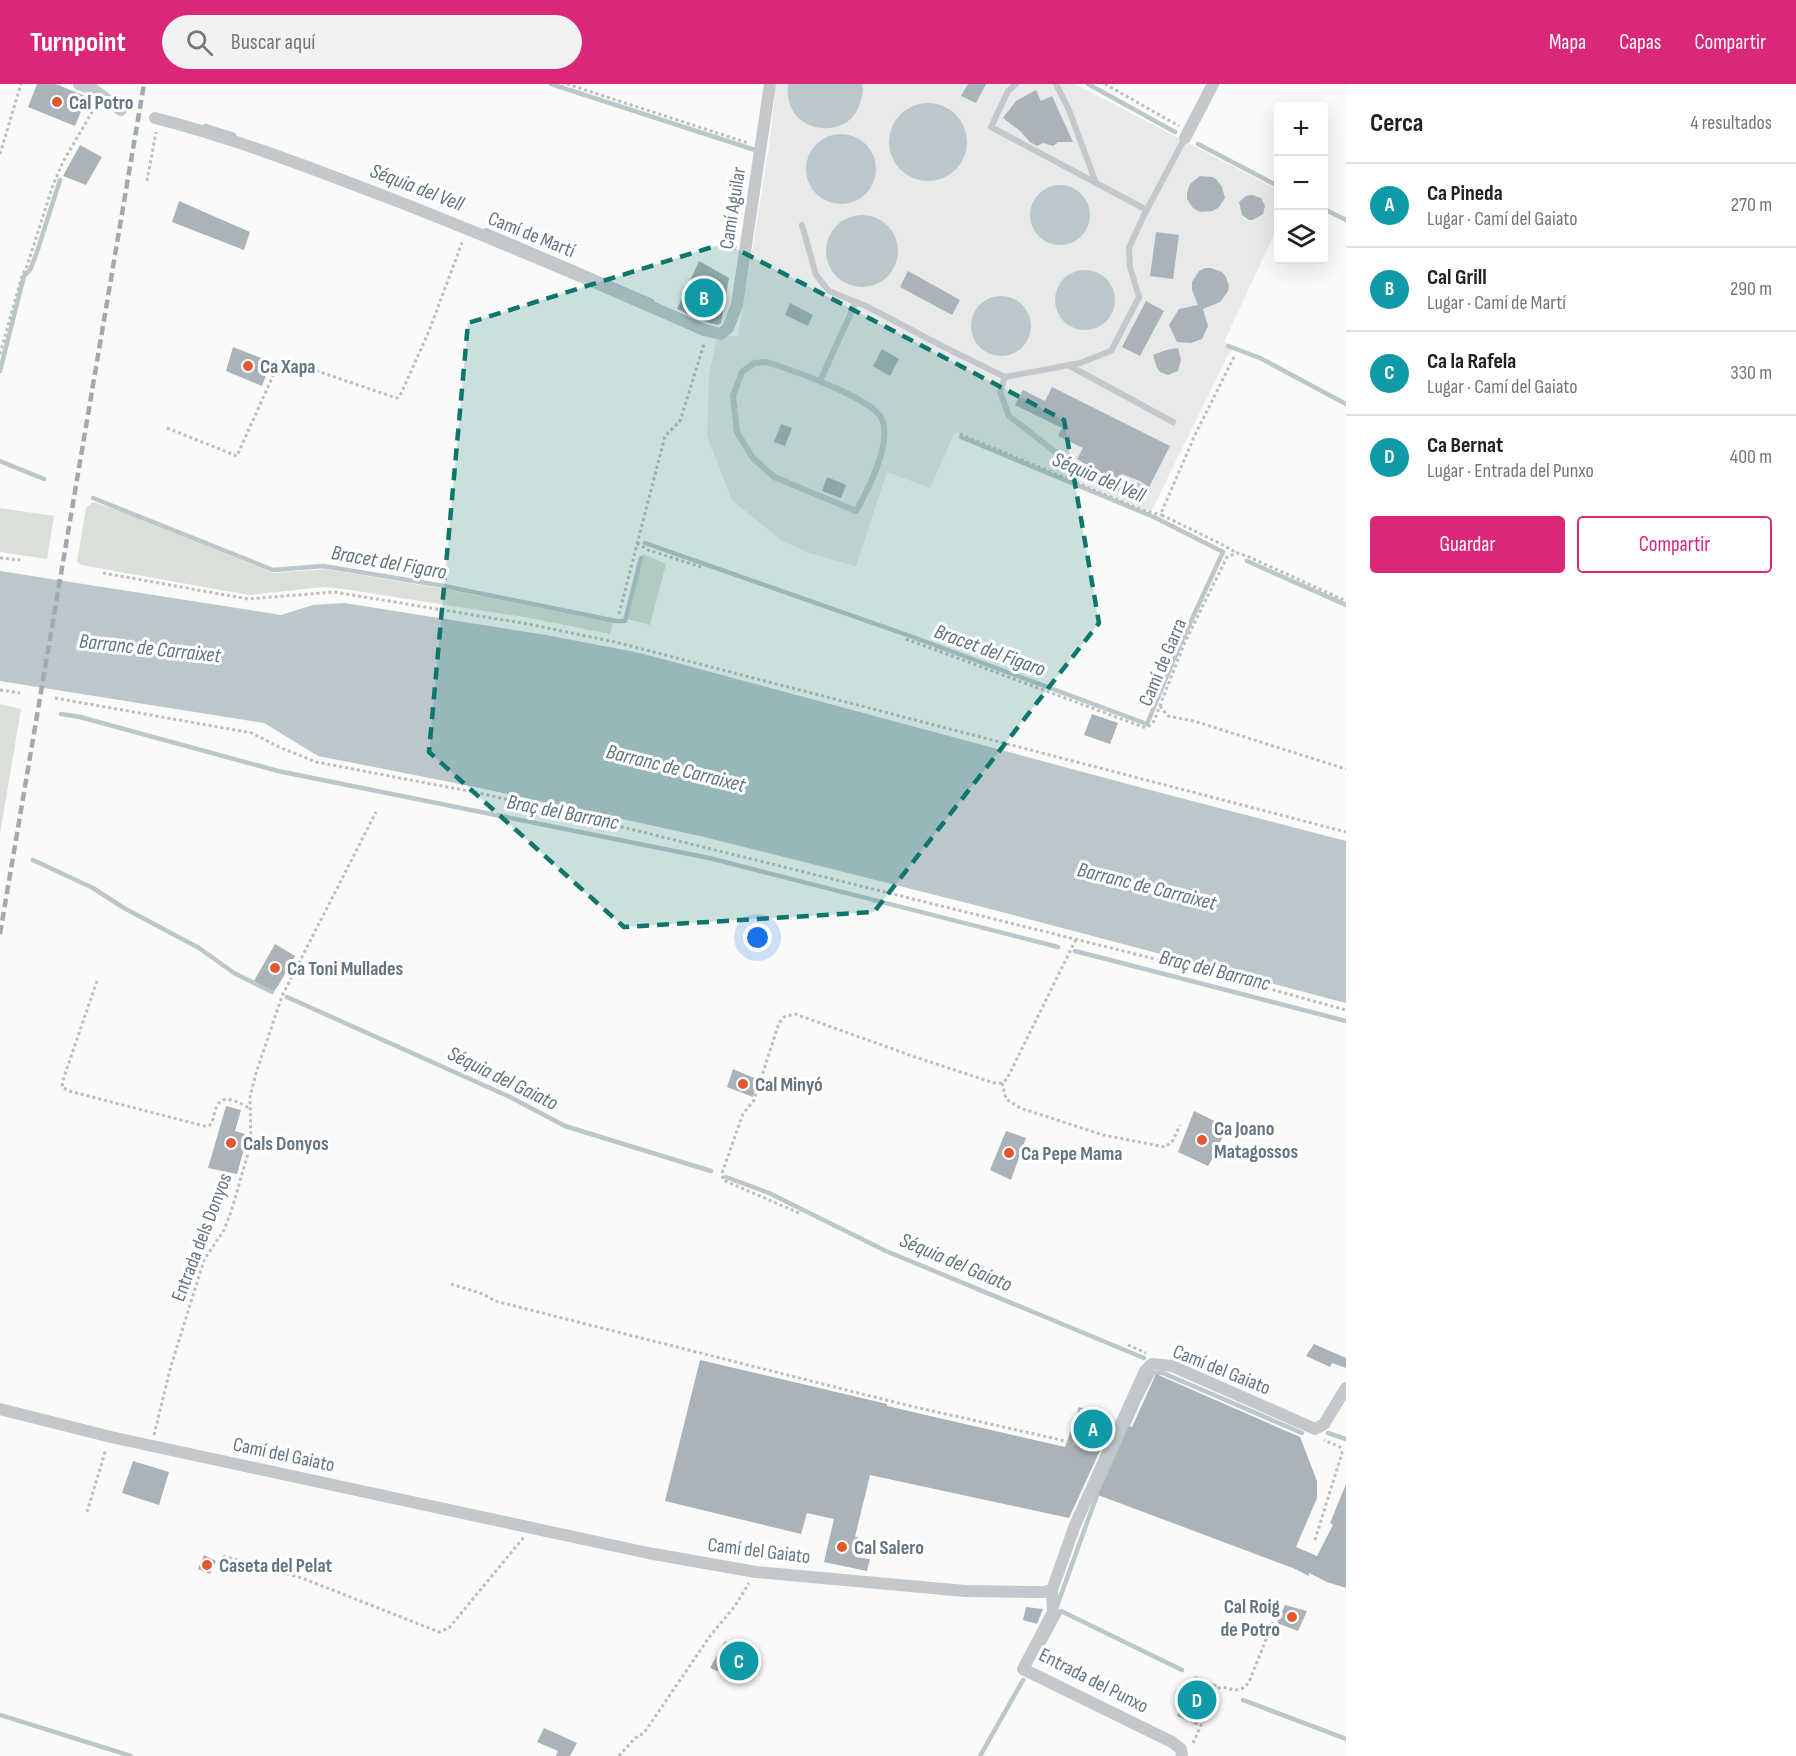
<!DOCTYPE html>
<html lang="es">
<head>
<meta charset="utf-8">
<style>
	:root { --surface:#fff; --page:#f2f2f2; --text:#222; --muted:#767676; --line:#e0e0e0; --accent:#db2777 }
	body { margin:0; font-family:"Sofia Sans Condensed",sans-serif; background:var(--page); color:var(--text) }
	.controls { position:absolute; right:18px; top:18px; display:grid; overflow:hidden; border-radius:6px; box-shadow:0 6px 24px #0002 }
	.controls button { width:54px; height:54px; display:grid; place-items:center; padding:0; border:0; border-bottom:2px solid var(--line); background:var(--surface); color:var(--text); font:30px sans-serif }
	.you { position:absolute; left:758px; top:854px; width:21px; height:21px; margin:-15px; border:4px solid #fff; border-radius:50%; background:#1a73e8; box-shadow:0 0 0 9px #1a73e833 }
	.badge { display:grid; place-items:center; width:39px; height:39px; border-radius:50%; background:var(--accent); color:#fff; font-size:20px; font-weight:700 }
	.pin { position:absolute; translate:-50% -50%; border:3px solid #fff; box-shadow:0 2px 6px #0006 }
	.list { margin:0; padding:0; list-style:none }
	h2 { display:flex; justify-content:space-between; align-items:center; height:78px; margin:0; padding:0 24px; font-size:26px }
	h2 small { font-size:20px; font-weight:400; color:var(--muted) }
	.list li { display:grid; grid-template-columns:39px 1fr auto; gap:18px; align-items:center; box-sizing:border-box; height:84px; padding:0 24px; border-top:2px solid var(--line) }
	.list b { display:block; font-size:22px; white-space:nowrap }
	.list p { margin:0; font-size:20px; white-space:nowrap; color:var(--muted) }
	.list em { font-size:20px; font-style:normal; color:var(--muted) }
	.actions { display:flex; gap:12px; padding:18px 24px }
	.actions a { flex:1; padding:14px 0; border:2px solid var(--accent); border-radius:6px; text-align:center; font-size:21px; color:var(--accent) }
	.actions .main { background:var(--accent); color:#fff }
	.icon { flex:none; width:33px; height:33px; fill:none; stroke:currentColor; stroke-width:2; stroke-linecap:round; stroke-linejoin:round }
	.map { position:relative; flex:none; width:1346px; height:1672px; overflow:hidden }
	header { display:flex; align-items:center; gap:36px; box-sizing:border-box; height:84px; padding:0 30px; background:var(--accent); color:#fff }
	header strong { font-size:28px }
	nav { display:flex; gap:33px; margin-inline-start:auto; font-size:21px }
	.search { width:420px; height:54px; background:var(--page); display:flex; align-items:center; gap:15px; box-sizing:border-box; padding:0 21px; border-radius:33px; color:var(--muted); font-size:22px }
	main { display:flex }
	aside { flex:1; background:var(--surface) }
	.map>svg:first-child { display:block }
	.built { fill:#e8e9e9 }
	.green { fill:#dadfd7 }
	.water { fill:#bbc7cb }
	.lines { fill:none; stroke-linecap:round; stroke-linejoin:round }
	.stream { stroke:#bbc7cb; stroke-width:4.5 }
	.building { fill:#aab3b9 }
	.path { stroke:#bbbfc2; stroke-width:3; stroke-dasharray:3 3; stroke-linecap:butt }
	.service { stroke:#c3c8cc; stroke-width:6 }
	.minor { stroke:#c3c8cc; stroke-width:12 }
	.rail { stroke:#a2aab0; stroke-width:4.5; stroke-dasharray:9 4.5; stroke-linecap:butt }
	.marked { fill:#0f766e; fill-opacity:0.2; stroke:#0f766e; stroke-width:4.5; stroke-dasharray:12 8; stroke-linejoin:round }
	.poi-dot { fill:#e4572e; stroke:#fff; stroke-width:2 }
	.labels { text-anchor:middle; stroke-width:6; stroke-linejoin:round; paint-order:stroke }
	.poi-label { font-size:20px; font-weight:bold; fill:#657683; stroke:#fff; text-anchor:start }
	.street-label { font-size:20px; fill:#657683; stroke:#fff }
	.water-label { font-size:21px; font-style:italic; fill:#60757c; stroke:#fff }
</style>
</head>
<body>
<header>
<strong>Turnpoint</strong>
<div class="search"><svg class="icon" aria-label="search" viewBox="0 0 24 24"><circle cx="10" cy="10" r="6"/><path d="M15 15l6 6"/></svg>Buscar aquí</div>
<nav><a>Mapa</a><a>Capas</a><a>Compartir</a></nav>
</header>
<main>
<div class="map">
<svg width="1346" height="1672" viewBox="0 0 1346 1672">
	<rect width="100%" height="100%" fill="#fafaf8"/>
	<!-- built -->
	<polygon class="built" points="776,0 1075,0 1278,106 1278,142 1224,258 1235,263 1228,271 1151,428 955,348 930,404 887,388 856,482 808,469 781,456 732,416 707,352 709,292 717,252 738,252 769,63"/>
	<!-- green -->
	<g class="green">
		<polygon points="93,418 129,430 273,489 325,485 444,505 613,538 610,550 530,534 344,505 323,503 249,511 81,481 77,478 86,424"/>
		<polygon points="0,424 54,432 47,475 0,468"/>
		<polygon points="643,470 666,480 650,541 627,535"/>
		<polygon points="0,620 21,625 0,750"/>
	</g>
	<!-- water -->
	<g class="water">
		<path d="M788,0H862C864,7 862,12 860,19C850,58 782,52 788,0Z"/>
		<circle cx="928" cy="58" r="39"/>
		<circle cx="841" cy="85" r="35"/>
		<circle cx="1060" cy="131" r="30"/>
		<circle cx="862" cy="167" r="36"/>
		<circle cx="1085" cy="216" r="30"/>
		<circle cx="1001" cy="242" r="30"/>
		<polygon points="0,487 281,531 313,521 344,519 546,551 640,569 1150,706 1346,757 1346,919 975,821 700,752 475,703 318,672 264,639 0,597"/>
	</g>
	<g class="lines">
		<!-- stream -->
		<g class="stream">
			<polyline points="551,0 755,66"/>
			<polyline points="1088,0 1175,48"/>
			<polyline points="205,42 234,51"/>
			<polyline points="1198,60 1278,102"/>
			<polyline points="1324,125 1346,136"/>
			<polyline points="486,146 652,217"/>
			<polyline points="1228,262 1260,274 1346,320"/>
			<polyline points="0,287 24,192 30,186 36,171 60,96"/>
			<polyline points="0,377 44,395"/>
			<polyline points="93,414 273,486 323,482 444,502 616,537 625,537 641,474"/>
			<polyline points="645,459 910,552 1147,640 1179,563 1223,468 1154,433 961,353"/>
			<polyline points="1247,477 1346,521"/>
			<polyline points="61,630 80,633 278,687 709,774 1058,863"/>
			<polyline points="33,776 93,804 124,824 199,864 234,889 272,908"/>
			<polyline points="1075,867 1346,937"/>
			<polyline points="287,913 510,1013 565,1042 711,1087"/>
			<polyline points="726,1093 769,1109 886,1167 1144,1274"/>
			<polyline points="1328,1349 1346,1355"/>
			<polyline points="1057,1522 1097,1411 1139,1316 1153,1289 1163,1289 1302,1349"/>
			<polyline points="1043,1560 1061,1527 1182,1586"/>
			<polyline points="1243,1616 1346,1655"/>
			<polyline points="0,1631 131,1672"/>
			<polyline points="980,1672 1023,1596"/>
		</g>
	</g>
	<!-- building -->
	<g class="building">
		<polygon points="37,0 56,0 87,13 75,42 28,23"/>
		<polygon points="968,0 986,0 976,19 961,12"/>
		<polygon points="1036,6 1041,17 1052,12 1073,58 1058,58 1053,62 1043,59 1037,62 1030,58 1019,46 1003,34 1016,17"/>
		<polygon points="80,61 102,73 86,101 63,92"/>
		<polygon points="1200,92 1212,93 1216,95 1222,103 1225,114 1218,124 1212,127 1200,128 1193,124 1187,115 1187,109 1190,100"/>
		<polygon points="1252,111 1261,114 1265,122 1263,130 1253,136 1249,136 1242,131 1239,118 1246,112"/>
		<polygon points="179,117 250,148 244,166 172,138"/>
		<polygon points="1156,148 1179,151 1173,195 1150,192"/>
		<polygon points="699,177 729,194 721,239 718,241 707,238 677,225"/>
		<polygon points="1205,184 1211,184 1222,188 1226,193 1229,202 1228,207 1220,218 1203,225 1208,242 1202,255 1191,259 1177,258 1169,241 1179,225 1198,221 1192,206 1192,198 1199,187"/>
		<polygon points="908,187 960,216 952,231 900,203"/>
		<polygon points="1146,217 1164,227 1140,272 1122,263"/>
		<polygon points="790,219 813,231 808,242 785,231"/>
		<polygon points="233,263 271,278 262,302 226,287"/>
		<polygon points="1178,264 1181,276 1178,287 1168,291 1160,288 1157,284 1153,271 1166,266"/>
		<polygon points="882,265 899,275 890,292 873,282"/>
		<polygon points="1052,303 1170,362 1149,403 1140,397 1122,390 1117,398 1077,375 1083,364 1058,352 1062,344 1015,321 1023,306 1045,317"/>
		<polygon points="781,340 792,344 785,362 774,358"/>
		<polygon points="827,393 846,401 841,414 822,407"/>
		<polygon points="1092,630 1118,639 1110,660 1084,651"/>
		<polygon points="275,860 295,872 278,902 274,907 254,897"/>
		<polygon points="733,985 759,996 753,1013 727,1003"/>
		<polygon points="226,1022 241,1026 235,1047 248,1051 237,1090 208,1084"/>
		<polygon points="1194,1027 1227,1043 1214,1072 1208,1082 1178,1068"/>
		<polygon points="1006,1047 1026,1054 1011,1096 990,1086"/>
		<polygon points="1314,1260 1346,1274 1346,1284 1332,1279 1330,1283 1306,1272"/>
		<polygon points="700,1276 887,1320 887,1322 1065,1363 1079,1323 1114,1336 1069,1434 870,1391 855,1453 858,1453 855,1473 870,1475 867,1487 824,1478 834,1435 807,1429 801,1450 665,1417"/>
		<polygon points="1156,1290 1300,1353 1317,1397 1317,1414 1296,1463 1317,1472 1333,1441 1330,1439 1346,1400 1346,1504 1327,1498 1309,1489 1309,1492 1293,1484 1098,1411 1129,1342 1132,1343"/>
		<polygon points="133,1377 169,1388 159,1421 122,1409"/>
		<polygon points="204,1471 216,1477 210,1490 198,1485"/>
		<polygon points="1285,1521 1307,1527 1298,1547 1277,1539"/>
		<polygon points="1026,1523 1043,1525 1037,1540 1023,1536"/>
		<polygon points="725,1557 742,1564 739,1570 751,1576 742,1597 710,1584"/>
		<polygon points="1195,1592 1217,1601 1197,1641 1177,1632"/>
		<polygon points="544,1644 577,1659 570,1672 556,1672 558,1667 537,1658"/>
	</g>
	<g class="lines">
		<!-- path -->
		<g class="path">
			<polyline points="567,0 748,59"/>
			<polyline points="1105,0 1179,42"/>
			<polyline points="0,70 21,0"/>
			<polyline points="147,97 156,48"/>
			<polyline points="0,270 22,192 27,182 53,101 63,78 96,21"/>
			<polyline points="1234,273 1195,351 1162,427 1162,431 1223,461 1237,469"/>
			<polyline points="167,344 237,372 276,285 283,277 288,277 393,313 397,314 400,312 429,247 463,156"/>
			<polyline points="960,350 1142,426 1162,431"/>
			<polyline points="637,459 648,466 701,483"/>
			<polyline points="0,474 20,476"/>
			<polyline points="103,489 248,515 334,508 528,540 615,558 1346,748"/>
			<polyline points="619,530 665,352 680,337 704,260"/>
			<polyline points="906,555 1143,643 1148,643 1154,637 1184,560 1227,473 1237,469 1247,472 1346,517"/>
			<polyline points="0,606 20,609"/>
			<polyline points="55,614 252,649 279,663 316,678 479,709 590,735 1216,890 1346,926"/>
			<polyline points="1160,622 1168,632 1194,637 1346,685"/>
			<path d="M97,897L63,996L62,1003L69,1007L204,1042L210,1041C215,1035 214,1022 220,1018C227,1011 242,1020 249,1024"/>
			<polyline points="1002,999 1006,1015 1020,1024 1103,1051 1165,1063 1172,1058 1180,1041"/>
			<polyline points="799,1129 723,1096 722,1089 743,1030 754,1016 779,939 784,933 795,930 915,973 994,999 1002,999 1007,995 1076,855"/>
			<polyline points="451,1200 483,1210 495,1217 906,1321 1061,1356 1097,1366"/>
			<polyline points="1128,1261 1146,1269"/>
			<polyline points="154,1351 171,1282 204,1176 224,1146 231,1128 251,1059 250,1013 256,989 282,912 376,728"/>
			<polyline points="87,1428 106,1365"/>
			<polyline points="1315,1456 1342,1369 1340,1363 1324,1356"/>
			<polyline points="223,1472 302,1494 439,1548 449,1544 524,1453"/>
			<path d="M1193,1659L1217,1605L1221,1603C1234,1605 1240,1610 1249,1598L1273,1538"/>
			<polyline points="619,1672 635,1654 644,1649 710,1552 735,1522 749,1499"/>
		</g>
		<!-- service -->
		<g class="service">
			<polyline points="1016,0 1008,7 991,43 1147,126"/>
			<polyline points="1056,0 1069,26 1096,99"/>
			<polyline points="802,141 816,191 829,207 866,222 944,263 1005,293 1080,279 1111,267 1139,213 1130,183 1129,164 1144,131 1185,54"/>
			<path d="M767,278C791,286 873,314 882,335C892,359 868,406 856,427L774,393L752,373L737,348L733,312L742,288L754,279Z"/>
			<polyline points="1068,281 1173,338"/>
			<polyline points="1005,293 1000,308 1009,332 1058,370 1105,398 1123,406 1138,402"/>
			<polyline points="820,297 856,218"/>
		</g>
		<!-- minor -->
		<g class="minor">
			<polyline points="79,0 93,5 121,26"/>
			<path d="M155,34C234,54 308,83 384,112C492,154 598,199 704,246L721,250L728,244L737,221L770,0"/>
			<polyline points="1185,54 1213,0"/>
			<polyline points="0,1325 111,1353 648,1469 756,1488 965,1507 1044,1508 1052,1506 1075,1441 1145,1287 1152,1280 1172,1282 1315,1345 1324,1340 1346,1304"/>
			<polyline points="1052,1506 1053,1528 1023,1585 1172,1658 1181,1665 1182,1672"/>
		</g>
		<!-- rail -->
		<polyline class="rail" points="0,850 144,0"/>
	</g>
	<!-- marked area -->
	<path class="marked" d="M725,159L1064,336L1099,539L874,828L624,843L429,668L468,239Z"/>
	<!-- markers -->
	<g class="poi-dot">
		<circle cx="57" cy="18" r="6"/>
		<circle cx="248" cy="282" r="6"/>
		<circle cx="275" cy="884" r="6"/>
		<circle cx="743" cy="1000" r="6"/>
		<circle cx="1202" cy="1056" r="6"/>
		<circle cx="231" cy="1059" r="6"/>
		<circle cx="1009" cy="1069" r="6"/>
		<circle cx="842" cy="1463" r="6"/>
		<circle cx="207" cy="1481" r="6"/>
		<circle cx="1292" cy="1533" r="6"/>
	</g>
	<g class="labels">
		<!-- poi labels -->
		<g class="poi-label">
			<text x="69" y="25">Cal Potro</text>
			<text x="260" y="289">Ca Xapa</text>
			<text x="287" y="891">Ca Toni Mullades</text>
			<text x="755" y="1007">Cal Minyó</text>
			<text x="1214" y="1051">Ca Joano<tspan x="1214" dy="23">Matagossos</tspan></text>
			<text x="243" y="1066">Cals Donyos</text>
			<text x="1021" y="1076">Ca Pepe Mama</text>
			<text x="854" y="1470">Cal Salero</text>
			<text x="219" y="1488">Caseta del Pelat</text>
			<text x="1280" y="1529" text-anchor="end">Cal Roig<tspan x="1280" dy="23">de Potro</tspan></text>
		</g>
		<!-- street labels -->
		<g class="street-label">
			<text transform="translate(732 124) rotate(-81)" y="7">Camí Aguilar</text>
			<text transform="translate(532 150) rotate(22)" y="7">Camí de Martí</text>
			<text transform="translate(1162 578) rotate(-67)" y="7">Camí de Garra</text>
			<text transform="translate(201 1153) rotate(-69)" y="7">Entrada dels Donyos</text>
			<text transform="translate(1222 1285) rotate(22)" y="7">Camí del Gaiato</text>
			<text transform="translate(284 1370) rotate(12)" y="7">Camí del Gaiato</text>
			<text transform="translate(759 1466) rotate(7)" y="7">Camí del Gaiato</text>
			<text transform="translate(1094 1596) rotate(27)" y="7">Entrada del Punxo</text>
		</g>
		<!-- water labels -->
		<g class="water-label">
			<text transform="translate(417 103) rotate(21)" y="7">Séquia del Vell</text>
			<text transform="translate(1099 393) rotate(23)" y="7">Séquia del Vell</text>
			<text transform="translate(389 478) rotate(10)" y="7">Bracet del Figaro</text>
			<text transform="translate(150 564) rotate(6)" y="7">Barranc de Carraixet</text>
			<text transform="translate(990 566) rotate(20)" y="7">Bracet del Figaro</text>
			<text transform="translate(676 684) rotate(14)" y="7">Barranc de Carraixet</text>
			<text transform="translate(563 728) rotate(11)" y="7">Braç del Barranc</text>
			<text transform="translate(1147 802) rotate(14)" y="7">Barranc de Carraixet</text>
			<text transform="translate(1215 886) rotate(14)" y="7">Braç del Barranc</text>
			<text transform="translate(503 994) rotate(26)" y="7">Séquia del Gaiato</text>
			<text transform="translate(956 1178) rotate(23)" y="7">Séquia del Gaiato</text>
		</g>
	</g>
</svg>
<div class="controls">
<button>+</button>
<button>−</button>
<button><svg class="icon" aria-label="layers" viewBox="0 0 24 24"><path d="M12 4l9 5-9 5-9-5zM3 14l9 5 9-5"/></svg></button>
</div>
<div class="you"></div>
<div class="pin badge" style="left:1093px;top:1345px;background:#0f9aa8">A</div>
<div class="pin badge" style="left:704px;top:214px;background:#0f9aa8">B</div>
<div class="pin badge" style="left:739px;top:1577px;background:#0f9aa8">C</div>
<div class="pin badge" style="left:1197px;top:1616px;background:#0f9aa8">D</div>
</div>
<aside>
<h2>Cerca<small>4 resultados</small></h2>
<ul class="list">
<li><span class="badge" style="background:#0f9aa8">A</span><div><b>Ca Pineda</b><p>Lugar · Camí del Gaiato</p></div><em>270 m</em></li>
<li><span class="badge" style="background:#0f9aa8">B</span><div><b>Cal Grill</b><p>Lugar · Camí de Martí</p></div><em>290 m</em></li>
<li><span class="badge" style="background:#0f9aa8">C</span><div><b>Ca la Rafela</b><p>Lugar · Camí del Gaiato</p></div><em>330 m</em></li>
<li><span class="badge" style="background:#0f9aa8">D</span><div><b>Ca Bernat</b><p>Lugar · Entrada del Punxo</p></div><em>400 m</em></li>
</ul>
<div class="actions"><a class="main">Guardar</a><a>Compartir</a></div>
</aside>
</main>
</body>
</html>
